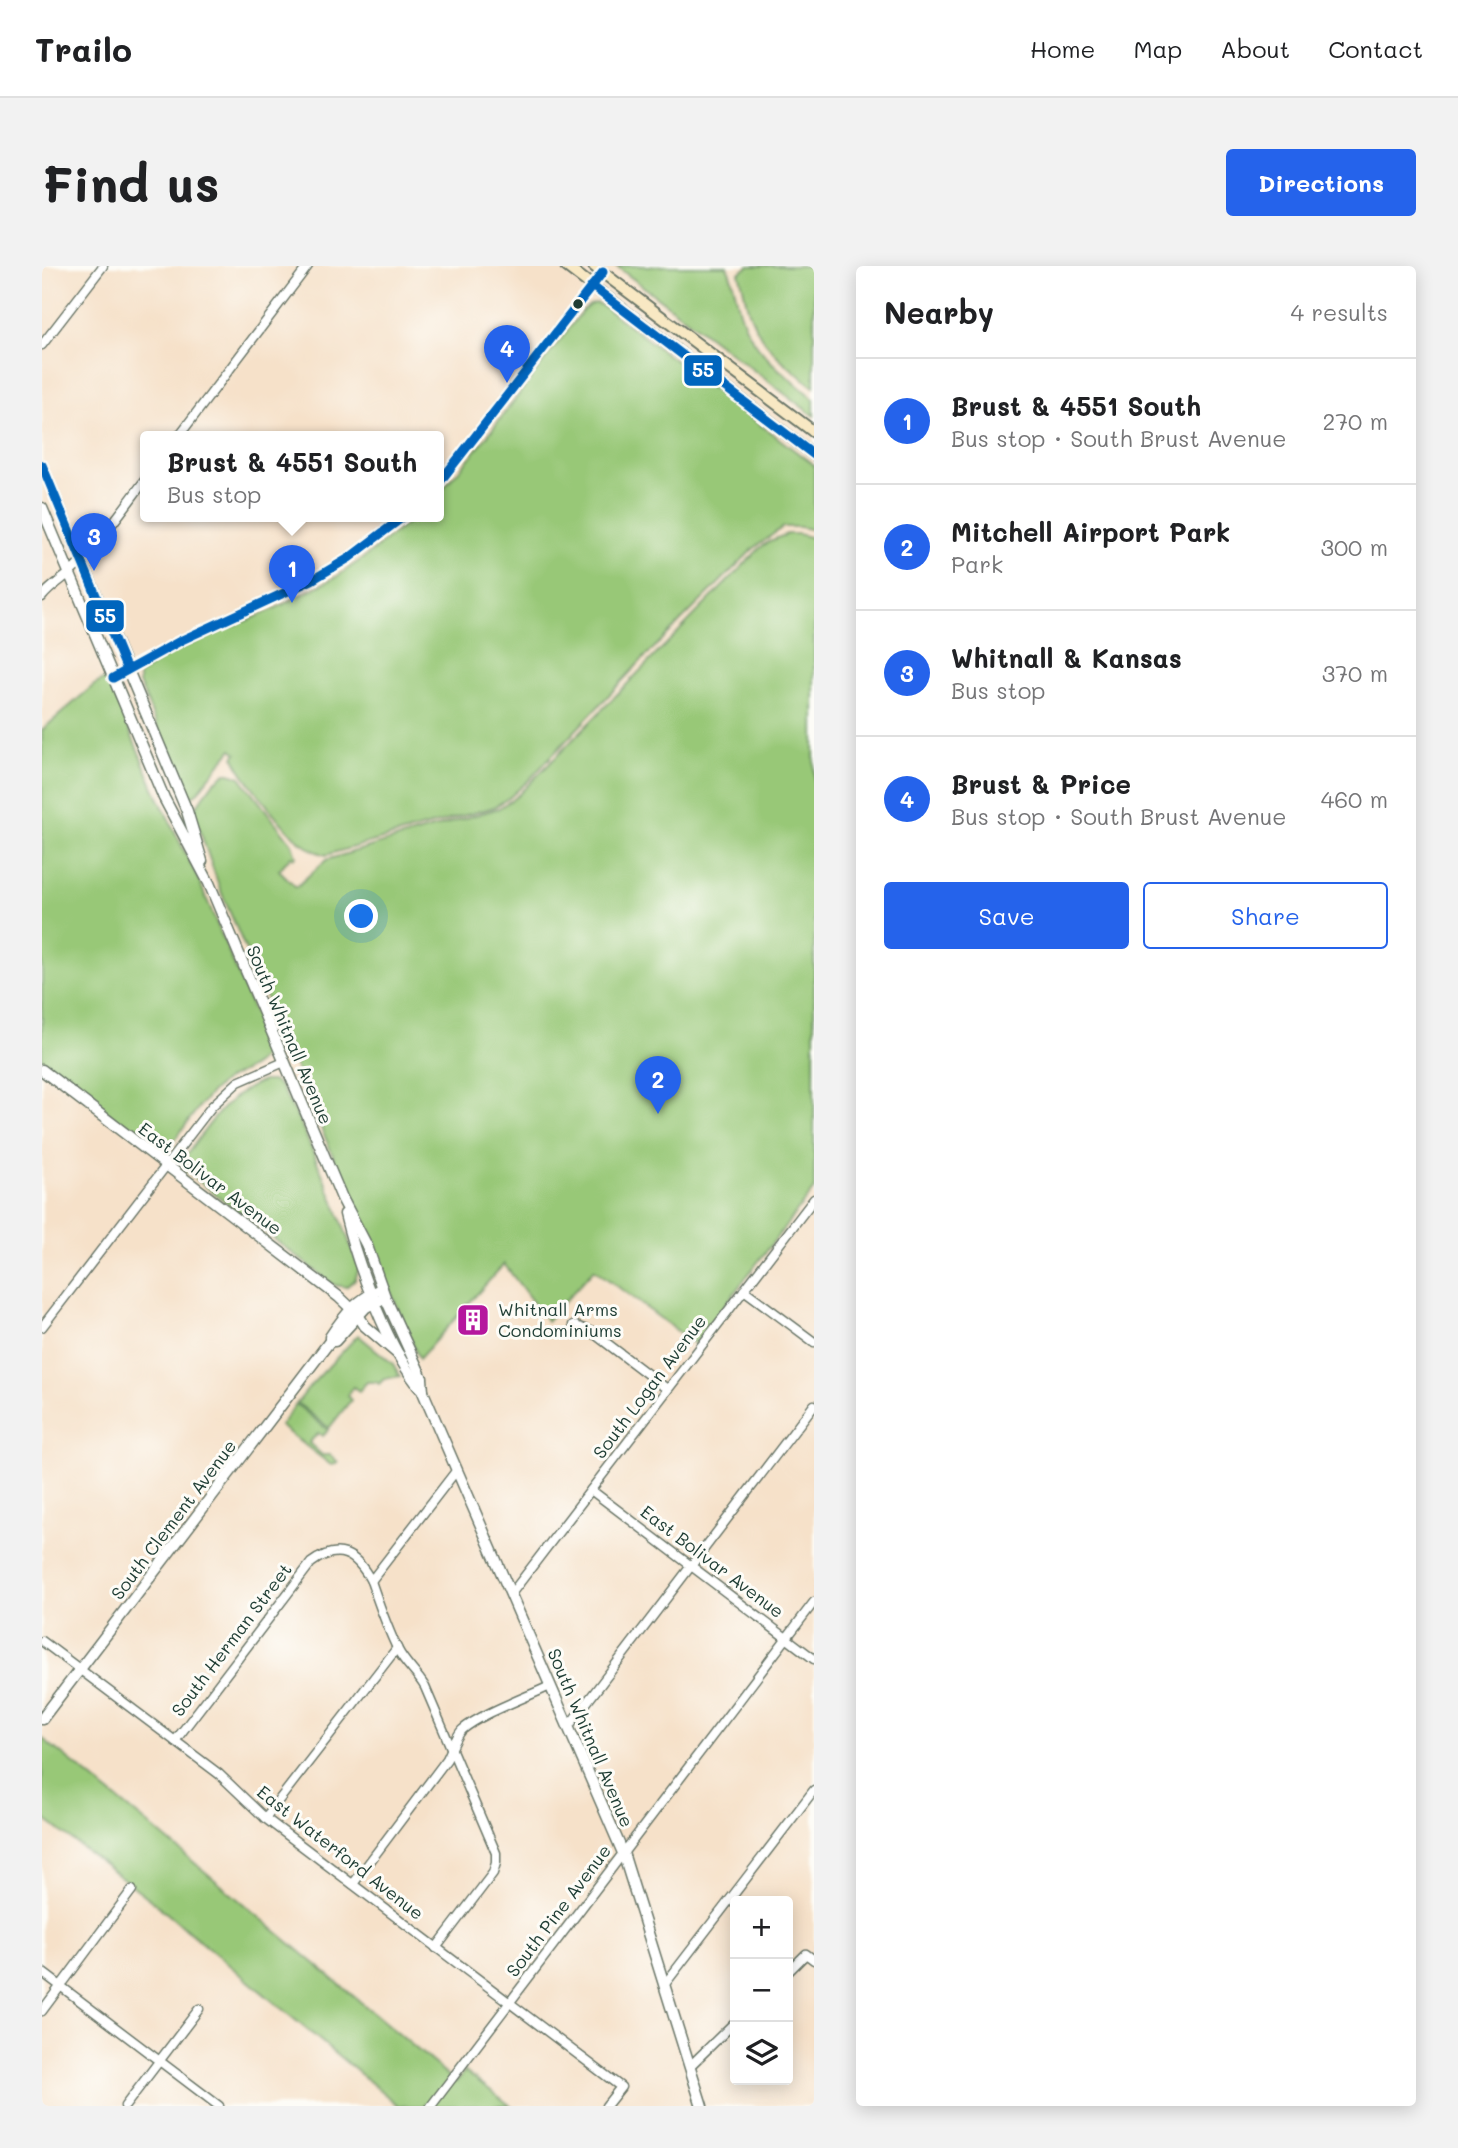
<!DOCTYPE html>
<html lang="en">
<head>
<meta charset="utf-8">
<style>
	:root { --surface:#fff; --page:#f2f2f2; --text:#202124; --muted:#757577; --line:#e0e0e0; --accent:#2563eb }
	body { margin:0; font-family:Mali,sans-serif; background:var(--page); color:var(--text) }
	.controls { position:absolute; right:21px; bottom:21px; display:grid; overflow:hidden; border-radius:7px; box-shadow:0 4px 18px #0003 }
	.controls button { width:63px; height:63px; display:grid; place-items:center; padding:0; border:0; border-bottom:2px solid var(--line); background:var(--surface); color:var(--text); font:35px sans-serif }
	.you { position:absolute; left:320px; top:651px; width:24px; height:24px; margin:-18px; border:5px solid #fff; border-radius:50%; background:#1a73e8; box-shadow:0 0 0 10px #1a73e833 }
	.badge { display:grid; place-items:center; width:46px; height:46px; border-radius:50%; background:var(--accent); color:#fff; font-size:23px; font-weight:700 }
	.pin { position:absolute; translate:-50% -58px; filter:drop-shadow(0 2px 4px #0008) }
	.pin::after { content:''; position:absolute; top:37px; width:24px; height:21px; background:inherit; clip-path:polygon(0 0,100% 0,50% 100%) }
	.popup { position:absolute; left:98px; top:165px; width:304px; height:91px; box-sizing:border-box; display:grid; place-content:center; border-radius:7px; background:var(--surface); filter:drop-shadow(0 2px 5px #0005); font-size:23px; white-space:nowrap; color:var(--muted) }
	.popup b { font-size:26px; color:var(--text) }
	.popup::after { content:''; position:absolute; left:50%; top:100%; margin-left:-14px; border:14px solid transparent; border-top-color:var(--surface) }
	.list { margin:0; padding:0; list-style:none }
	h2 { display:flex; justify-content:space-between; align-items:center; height:91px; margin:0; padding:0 28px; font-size:30px }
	h2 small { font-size:23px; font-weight:400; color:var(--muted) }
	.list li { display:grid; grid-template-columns:46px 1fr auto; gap:21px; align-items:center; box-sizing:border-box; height:126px; padding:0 28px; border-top:2px solid var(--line) }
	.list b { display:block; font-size:26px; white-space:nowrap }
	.list p { margin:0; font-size:23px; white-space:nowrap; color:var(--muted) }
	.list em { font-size:23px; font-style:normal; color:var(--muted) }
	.actions { display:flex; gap:14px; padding:21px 28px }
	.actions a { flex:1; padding:16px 0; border:2px solid var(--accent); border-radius:7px; text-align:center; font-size:24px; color:var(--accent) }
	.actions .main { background:var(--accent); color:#fff }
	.icon { flex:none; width:38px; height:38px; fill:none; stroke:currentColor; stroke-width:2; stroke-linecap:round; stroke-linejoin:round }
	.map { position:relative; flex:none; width:772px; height:1840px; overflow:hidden; border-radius:7px }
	header { display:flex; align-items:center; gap:42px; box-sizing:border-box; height:98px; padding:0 35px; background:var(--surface); border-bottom:2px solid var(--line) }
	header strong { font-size:33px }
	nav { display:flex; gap:38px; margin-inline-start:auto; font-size:24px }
	.intro { display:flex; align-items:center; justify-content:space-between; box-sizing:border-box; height:168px; padding:0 42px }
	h1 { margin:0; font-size:49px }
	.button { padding:18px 32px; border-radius:7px; background:var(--accent); color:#fff; font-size:24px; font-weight:700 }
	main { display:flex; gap:42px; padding:0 42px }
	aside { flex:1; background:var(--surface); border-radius:7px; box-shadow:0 4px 18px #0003 }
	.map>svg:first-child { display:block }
	.green { fill:#98c877; stroke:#5c8256; stroke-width:2 }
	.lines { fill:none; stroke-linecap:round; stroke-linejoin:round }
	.minor-casing { stroke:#6a7668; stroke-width:11 }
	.tertiary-casing { stroke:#6a7668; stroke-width:13 }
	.secondary-casing { stroke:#6a7668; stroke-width:14 }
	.minor { stroke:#fff; stroke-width:8 }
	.tertiary { stroke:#fff; stroke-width:10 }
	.secondary { stroke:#f8e8c3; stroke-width:10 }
	.bus-1-casing { stroke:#fdfcf7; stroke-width:14 }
	.bus-1 { stroke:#0065bd; stroke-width:9 }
	.bus-dot { fill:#1f3d34; stroke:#fdfcf7; stroke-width:2.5 }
	.labels { text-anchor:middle; stroke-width:6; stroke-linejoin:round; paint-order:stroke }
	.street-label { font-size:18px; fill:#1f3d34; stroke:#fdfcf7 }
	.poi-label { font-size:18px; fill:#1f3d34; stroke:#fdfcf7; text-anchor:start }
	.line-badge { stroke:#fdfcf7; stroke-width:2.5 }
	.badge-label { font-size:19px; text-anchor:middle; font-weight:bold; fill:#fff }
</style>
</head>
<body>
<header>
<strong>Trailo</strong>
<nav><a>Home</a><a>Map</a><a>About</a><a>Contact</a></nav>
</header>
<div class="intro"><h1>Find us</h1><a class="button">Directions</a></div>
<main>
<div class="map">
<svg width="772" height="1840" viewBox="0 0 772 1840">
	<rect width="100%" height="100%" fill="#fdfcf7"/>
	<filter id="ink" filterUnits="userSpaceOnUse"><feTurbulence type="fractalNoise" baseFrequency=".0143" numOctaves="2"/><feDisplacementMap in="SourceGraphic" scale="14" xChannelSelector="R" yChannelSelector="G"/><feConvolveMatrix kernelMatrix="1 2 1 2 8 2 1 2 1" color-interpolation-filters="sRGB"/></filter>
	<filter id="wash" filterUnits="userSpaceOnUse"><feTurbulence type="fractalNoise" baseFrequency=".00686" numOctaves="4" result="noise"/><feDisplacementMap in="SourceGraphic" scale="28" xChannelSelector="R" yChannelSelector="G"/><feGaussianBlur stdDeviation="1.57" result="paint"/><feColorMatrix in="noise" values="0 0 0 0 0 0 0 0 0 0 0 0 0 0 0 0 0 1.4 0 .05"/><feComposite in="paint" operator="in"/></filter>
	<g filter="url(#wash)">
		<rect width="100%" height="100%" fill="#f6e1c9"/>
		<!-- green -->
		<g class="green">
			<path d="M574,0H685C693,17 694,35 700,52C713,88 744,109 772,133V150Z"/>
			<path d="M707,0H772V121C747,101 721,82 709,51C703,37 702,21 697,7Z"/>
			<path d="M554,37L561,40L772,199V264L758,261H741L711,283L599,395L487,514L468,531L452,541L284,589C271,586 260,578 251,569C238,557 197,506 192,491L195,487L190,483L155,527L150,530L145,531L97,417V409L100,407L118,394L142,381L230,344L294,311L327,288L372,251H397V227L436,182L541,44L548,39Z"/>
			<polygon points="745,268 756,268 772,272 772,923 653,1078 552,1003 505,1055 462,998 377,1093 178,623 151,545 172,516 184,507 188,507 198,511 250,578 254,590 252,592 249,590 237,604 254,621 284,594 457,542 475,530 507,498 718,282 728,275"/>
			<path d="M65,412L116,531L157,615L224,775C224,783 223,789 217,795C208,805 191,808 180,817C161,832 148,854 134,872C130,876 126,879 120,879C100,879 20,812 0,796V464L52,419Z"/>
			<path d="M221,815H230L238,820L258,856L292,935L317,1002L313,1014L304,1021L292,1019L142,904L141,899L143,891C167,859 183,830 221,815Z"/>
			<polygon points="316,1069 351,1098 358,1110 342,1113 337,1118 334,1116 325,1116 317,1125 311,1121 305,1130 309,1134 287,1162 255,1137 270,1118"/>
			<polygon points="254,1138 286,1164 281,1170 276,1167 267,1177 280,1189 288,1189 296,1196 294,1198 289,1199 238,1160"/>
			<polygon points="0,1472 117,1567 414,1816 423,1805 469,1840 357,1840 104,1630 0,1551"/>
		</g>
	</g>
	<g filter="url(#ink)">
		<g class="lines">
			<defs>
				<g id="minor">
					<polyline points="0,79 61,0"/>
					<polyline points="136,171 266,0"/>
					<path d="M0,331C11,317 26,311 37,298C61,272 82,242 103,214"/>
					<polyline points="702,1024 772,1076"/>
					<polyline points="531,1059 550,1066 625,1123"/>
					<polyline points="0,1061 170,840 196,816 242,796"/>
					<polyline points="549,1224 772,1393"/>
					<path d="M329,1315C337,1338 345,1362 356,1384C363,1398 375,1407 383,1421L454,1587V1597L451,1607L394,1682"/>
					<polyline points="469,1328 772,933"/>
					<polyline points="0,1375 177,1508 223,1552 579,1821 564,1840"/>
					<polyline points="526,1461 772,1139"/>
					<path d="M133,1475L269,1297C296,1277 314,1287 329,1315L414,1205"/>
					<polyline points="223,1552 355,1382"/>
					<path d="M311,1618L405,1493C410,1483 413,1472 420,1464C438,1448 485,1431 508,1420"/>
					<polyline points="0,1706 177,1840"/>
					<polyline points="746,1706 764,1688 772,1694"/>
					<polyline points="623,1718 772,1524"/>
					<polyline points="0,1745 90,1624"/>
					<polyline points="648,1800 693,1756"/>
					<polyline points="83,1840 157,1743"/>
					<polyline points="389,1840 772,1336"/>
				</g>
				<g id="tertiary">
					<polyline points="0,199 145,545 160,595"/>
					<polyline points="397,217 561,6"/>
					<polyline points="0,242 122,532 167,617 300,932 325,980 343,1031 380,1112 381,1126 581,1587 660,1840"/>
					<polyline points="71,412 140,374 270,314 307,292 361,251"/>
					<polyline points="0,804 297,1031 316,1049 323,1060 357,1089"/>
					<path d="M303,948C315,998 347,1087 381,1125"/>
					<polyline points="288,1075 293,1075 324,1041 338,1034"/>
					<path d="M0,1453L288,1075V1071C304,1047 314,1035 340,1022"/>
				</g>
				<g id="secondary">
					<polyline points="524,0 772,189"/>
					<polyline points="552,0 772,166"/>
				</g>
			</defs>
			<!-- minor casing -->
			<use href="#minor" class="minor-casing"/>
			<!-- tertiary casing -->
			<use href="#tertiary" class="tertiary-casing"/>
			<!-- secondary casing -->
			<use href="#secondary" class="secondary-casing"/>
			<!-- minor -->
			<use href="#minor" class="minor"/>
			<!-- tertiary -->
			<use href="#tertiary" class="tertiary"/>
			<!-- secondary -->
			<use href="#secondary" class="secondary"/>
			<defs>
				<g id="bus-1">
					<polyline points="550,20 772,189"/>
					<polyline points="0,199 85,404"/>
					<polyline points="397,217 561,6"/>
					<polyline points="71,412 140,374 270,314 307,292 361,251"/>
				</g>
			</defs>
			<!-- bus-1 casing -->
			<use href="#bus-1" class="bus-1-casing"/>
			<!-- bus-1 -->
			<use href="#bus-1" class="bus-1"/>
		</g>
	</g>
	<!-- icons -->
	<defs>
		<symbol id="building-square" viewBox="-11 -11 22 22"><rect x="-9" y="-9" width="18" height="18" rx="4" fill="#b5179e" stroke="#fdfcf7"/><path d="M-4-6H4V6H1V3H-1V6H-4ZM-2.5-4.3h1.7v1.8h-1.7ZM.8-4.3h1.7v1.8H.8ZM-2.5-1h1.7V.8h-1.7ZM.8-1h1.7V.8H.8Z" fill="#fff"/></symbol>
	</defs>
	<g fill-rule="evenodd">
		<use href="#building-square" x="412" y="1035" width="38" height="38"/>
	</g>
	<!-- markers -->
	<circle class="bus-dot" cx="536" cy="38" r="6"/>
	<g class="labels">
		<!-- street labels -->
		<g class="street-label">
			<text transform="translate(247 769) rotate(67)" y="6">South Whitnall Avenue</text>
			<text transform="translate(168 913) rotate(37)" y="6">East Bolivar Avenue</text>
			<text transform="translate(608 1121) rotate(-53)" y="6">South Logan Avenue</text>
			<text transform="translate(132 1254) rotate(-53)" y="6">South Clement Avenue</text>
			<text transform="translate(670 1296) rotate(37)" y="6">East Bolivar Avenue</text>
			<text transform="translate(190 1374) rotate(-53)" y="6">South Herman Street</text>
			<text transform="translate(548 1472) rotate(67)" y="6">South Whitnall Avenue</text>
			<text transform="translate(298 1587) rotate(38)" y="6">East Waterford Avenue</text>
			<text transform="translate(517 1645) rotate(-53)" y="6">South Pine Avenue</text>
		</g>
		<!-- poi labels -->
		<g class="poi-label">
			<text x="456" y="1050">Whitnall Arms<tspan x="456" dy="21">Condominiums</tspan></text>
		</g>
	</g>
	<g class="line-badge">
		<rect x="641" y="88" width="40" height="33" rx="7" fill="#0065bd"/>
		<rect x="43" y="333" width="40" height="34" rx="7" fill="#0065bd"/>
	</g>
	<g class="badge-label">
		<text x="661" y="111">55</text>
		<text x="63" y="357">55</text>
	</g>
</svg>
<div class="controls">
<button>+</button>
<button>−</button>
<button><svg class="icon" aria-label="layers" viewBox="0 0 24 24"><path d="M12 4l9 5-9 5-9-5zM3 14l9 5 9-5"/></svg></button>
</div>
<div class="you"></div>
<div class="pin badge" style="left:250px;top:337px">1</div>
<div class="popup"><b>Brust &amp; 4551 South</b>Bus stop</div>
<div class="pin badge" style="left:616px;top:848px">2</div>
<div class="pin badge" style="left:52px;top:305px">3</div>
<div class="pin badge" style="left:465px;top:117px">4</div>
</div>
<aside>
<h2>Nearby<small>4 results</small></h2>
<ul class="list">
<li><span class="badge">1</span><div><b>Brust &amp; 4551 South</b><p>Bus stop · South Brust Avenue</p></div><em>270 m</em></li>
<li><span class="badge">2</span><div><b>Mitchell Airport Park</b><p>Park</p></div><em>300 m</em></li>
<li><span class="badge">3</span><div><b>Whitnall &amp; Kansas</b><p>Bus stop</p></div><em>370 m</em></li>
<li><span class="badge">4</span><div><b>Brust &amp; Price</b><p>Bus stop · South Brust Avenue</p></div><em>460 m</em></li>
</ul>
<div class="actions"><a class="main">Save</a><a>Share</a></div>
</aside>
</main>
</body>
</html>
